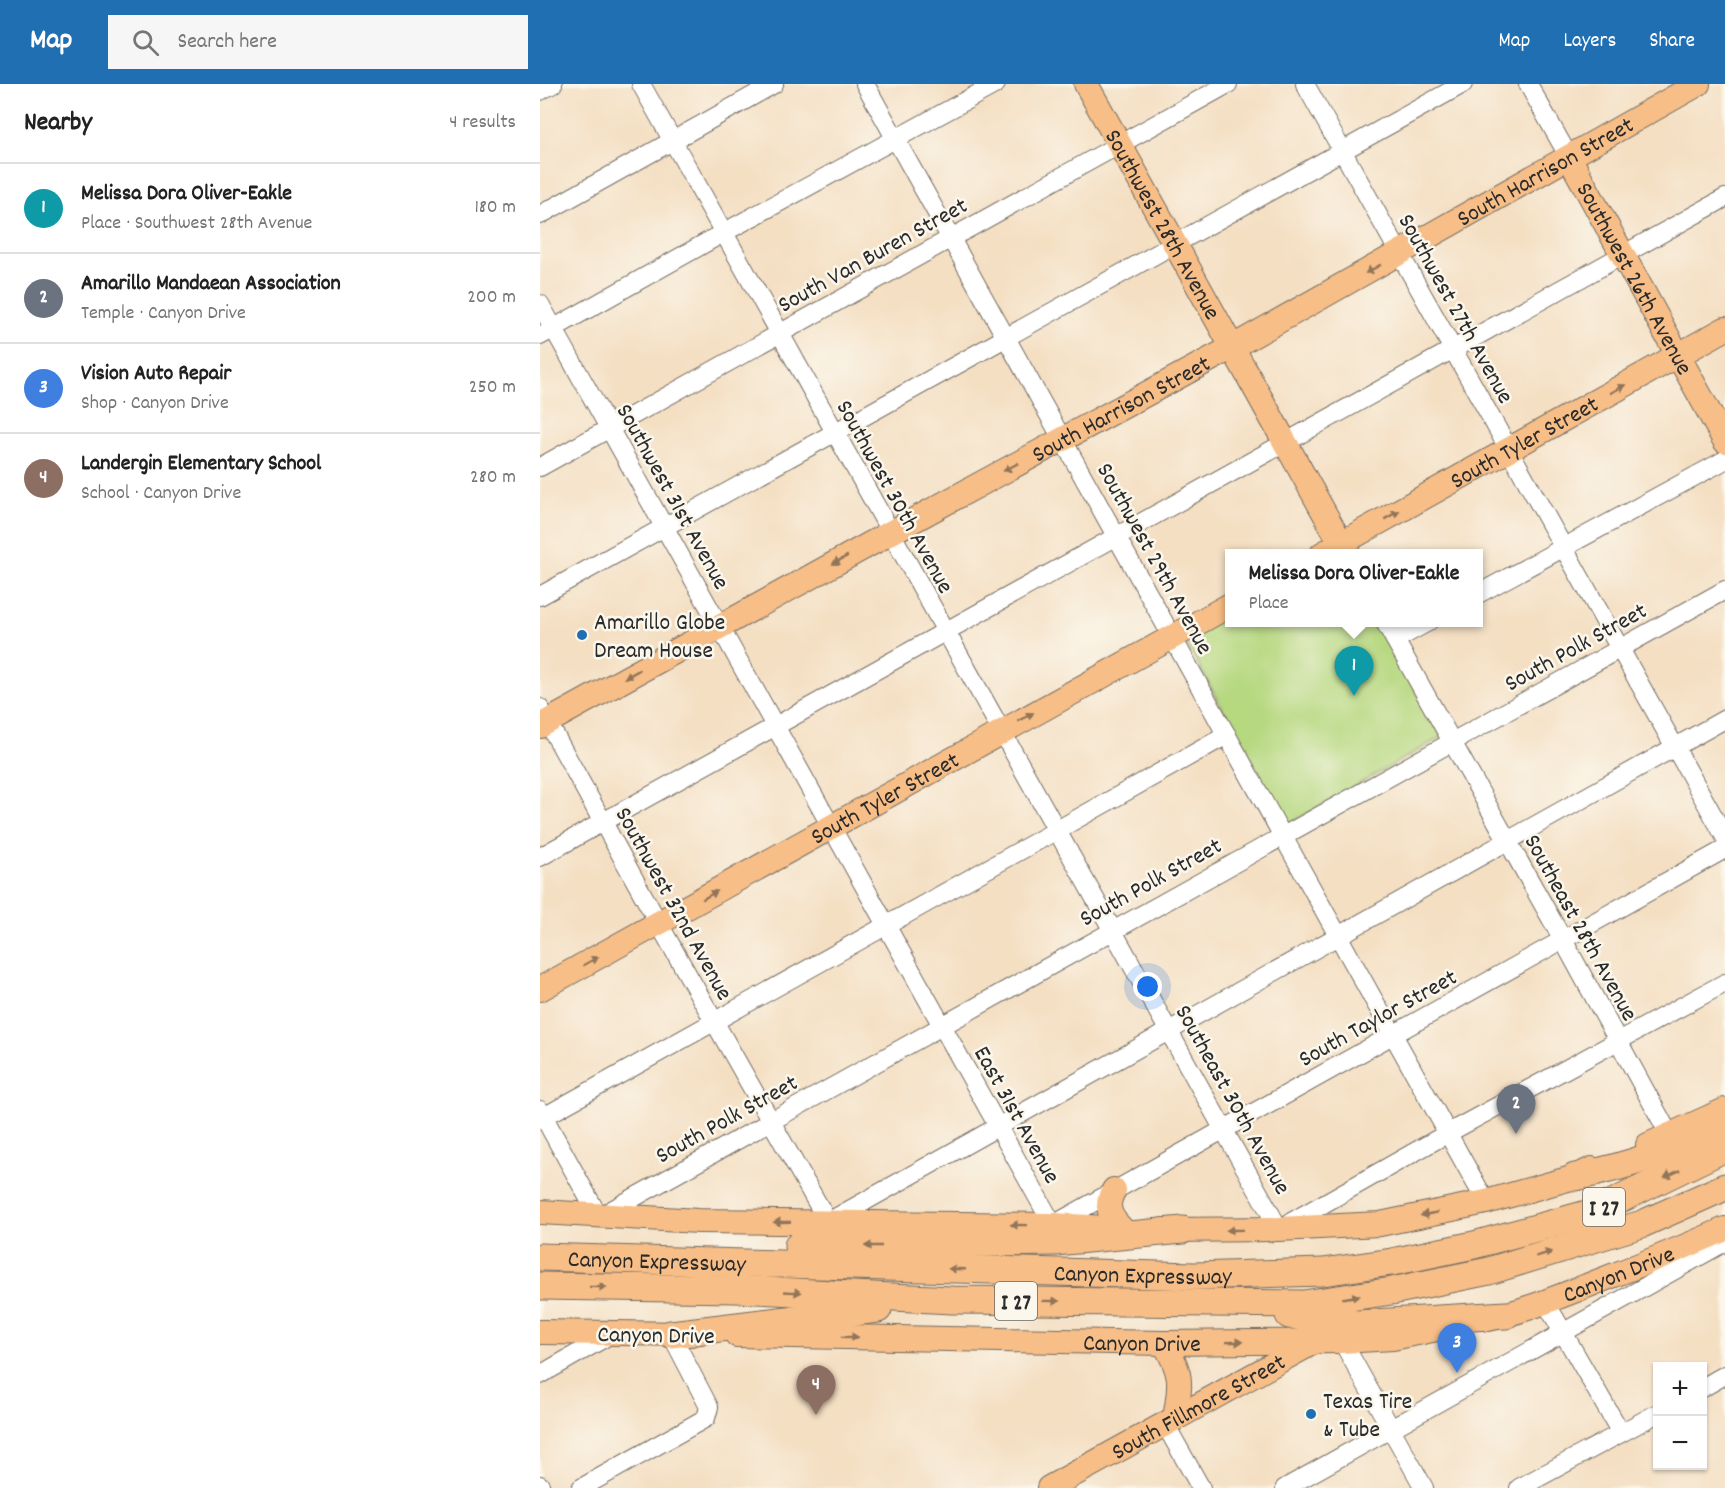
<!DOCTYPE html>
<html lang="en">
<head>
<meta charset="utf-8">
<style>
	:root { --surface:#fff; --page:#f6f6f6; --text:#222; --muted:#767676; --line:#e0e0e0; --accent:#1f6fb2 }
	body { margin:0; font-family:Dekko,sans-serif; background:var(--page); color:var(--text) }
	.controls { position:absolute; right:18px; bottom:18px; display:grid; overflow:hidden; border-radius:0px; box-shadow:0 2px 4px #0004 }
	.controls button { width:54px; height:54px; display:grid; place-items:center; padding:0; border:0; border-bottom:2px solid var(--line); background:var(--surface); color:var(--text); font:30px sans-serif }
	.you { position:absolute; left:608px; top:903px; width:21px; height:21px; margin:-15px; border:4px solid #fff; border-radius:50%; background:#1a73e8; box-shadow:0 0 0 9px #1a73e833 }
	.badge { display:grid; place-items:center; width:39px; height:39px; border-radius:50%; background:var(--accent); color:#fff; font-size:20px; font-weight:700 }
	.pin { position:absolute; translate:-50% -50px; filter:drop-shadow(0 2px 3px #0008) }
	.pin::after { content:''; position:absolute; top:32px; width:21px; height:18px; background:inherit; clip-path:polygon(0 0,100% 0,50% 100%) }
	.popup { position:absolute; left:685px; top:465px; width:258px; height:78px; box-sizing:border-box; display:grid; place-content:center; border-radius:0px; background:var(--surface); filter:drop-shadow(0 2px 4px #0005); font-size:20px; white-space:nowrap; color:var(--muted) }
	.popup b { font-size:22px; color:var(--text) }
	.popup::after { content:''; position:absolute; left:50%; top:100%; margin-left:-12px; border:12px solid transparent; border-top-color:var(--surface) }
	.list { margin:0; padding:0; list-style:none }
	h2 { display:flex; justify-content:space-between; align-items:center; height:78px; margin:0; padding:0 24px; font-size:26px }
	h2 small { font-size:20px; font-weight:400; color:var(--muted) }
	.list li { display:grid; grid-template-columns:39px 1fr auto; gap:18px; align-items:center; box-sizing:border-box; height:90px; padding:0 24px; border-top:2px solid var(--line) }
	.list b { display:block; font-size:22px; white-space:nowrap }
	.list p { margin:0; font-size:20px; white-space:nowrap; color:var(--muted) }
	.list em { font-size:20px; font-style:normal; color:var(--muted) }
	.icon { flex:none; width:33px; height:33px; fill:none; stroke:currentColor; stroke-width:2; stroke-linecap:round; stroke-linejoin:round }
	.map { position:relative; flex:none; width:1185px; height:1404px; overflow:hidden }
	header { display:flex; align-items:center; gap:36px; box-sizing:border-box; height:84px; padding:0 30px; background:var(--accent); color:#fff }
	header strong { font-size:28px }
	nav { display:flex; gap:33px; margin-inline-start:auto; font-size:21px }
	.search { width:420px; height:54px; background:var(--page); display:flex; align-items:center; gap:15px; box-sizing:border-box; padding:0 21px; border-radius:0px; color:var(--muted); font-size:22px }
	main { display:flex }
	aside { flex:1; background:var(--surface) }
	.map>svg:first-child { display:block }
	.green { fill:#b6d87f; stroke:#708255; stroke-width:1.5 }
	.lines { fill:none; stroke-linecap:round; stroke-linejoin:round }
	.minor-casing { stroke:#716a60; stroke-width:20 }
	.major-casing { stroke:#716a60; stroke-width:26 }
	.highway-casing { stroke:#716a60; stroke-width:29 }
	.minor { stroke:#fff; stroke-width:18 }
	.major { stroke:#f7be87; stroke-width:24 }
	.highway { stroke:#f7be87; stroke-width:27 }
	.oneway { fill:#917459 }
	.poi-dot { fill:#1f6fb2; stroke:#fbf7ec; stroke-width:2 }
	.labels { text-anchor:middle; stroke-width:5; stroke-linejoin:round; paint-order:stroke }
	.shield { fill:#fbf7ec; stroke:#696865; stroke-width:1.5 }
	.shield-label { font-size:22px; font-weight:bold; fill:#2b2b2b }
	.street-label { font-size:24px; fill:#2b2b2b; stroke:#fbf7ec }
	.poi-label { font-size:24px; fill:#2b2b2b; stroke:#fbf7ec; text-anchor:start }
</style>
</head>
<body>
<header>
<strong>Map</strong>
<div class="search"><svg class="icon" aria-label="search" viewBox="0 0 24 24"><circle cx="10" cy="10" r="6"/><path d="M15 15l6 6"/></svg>Search here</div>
<nav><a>Map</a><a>Layers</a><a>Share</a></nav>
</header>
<main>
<aside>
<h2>Nearby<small>4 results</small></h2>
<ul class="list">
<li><span class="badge" style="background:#0f9aa8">1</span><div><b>Melissa Dora Oliver-Eakle</b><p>Place · Southwest 28th Avenue</p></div><em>180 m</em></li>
<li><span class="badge" style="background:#6b7280">2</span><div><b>Amarillo Mandaean Association</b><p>Temple · Canyon Drive</p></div><em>200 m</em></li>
<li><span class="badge" style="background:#3f7fe0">3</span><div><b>Vision Auto Repair</b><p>Shop · Canyon Drive</p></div><em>250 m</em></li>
<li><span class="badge" style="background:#8d6e63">4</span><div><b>Landergin Elementary School</b><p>School · Canyon Drive</p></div><em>280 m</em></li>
</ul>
</aside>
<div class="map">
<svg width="1185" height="1404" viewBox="0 0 1185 1404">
	<rect width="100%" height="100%" fill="#fbf7ec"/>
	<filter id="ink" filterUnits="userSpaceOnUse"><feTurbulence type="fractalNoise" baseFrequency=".0167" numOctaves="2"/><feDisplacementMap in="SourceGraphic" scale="12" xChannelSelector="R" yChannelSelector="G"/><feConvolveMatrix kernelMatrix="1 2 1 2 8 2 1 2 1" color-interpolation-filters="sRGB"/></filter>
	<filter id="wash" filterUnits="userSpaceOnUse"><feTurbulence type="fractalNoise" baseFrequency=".008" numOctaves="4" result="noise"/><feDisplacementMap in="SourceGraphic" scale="24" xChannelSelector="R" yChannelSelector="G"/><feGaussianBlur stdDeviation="1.35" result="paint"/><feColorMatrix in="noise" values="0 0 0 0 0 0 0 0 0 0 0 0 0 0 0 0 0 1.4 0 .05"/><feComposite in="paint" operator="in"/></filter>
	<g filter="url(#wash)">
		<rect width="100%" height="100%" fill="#f4dfc3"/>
		<!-- green -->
		<polygon class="green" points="689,530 690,538 839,539 902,653 747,741 644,555"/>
	</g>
	<g filter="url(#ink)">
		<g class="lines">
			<defs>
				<g id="minor">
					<polyline points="101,0 739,1145 908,1049 1185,899"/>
					<polyline points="325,0 946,1118"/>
					<polyline points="765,0 1185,753"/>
					<polyline points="988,0 1029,73"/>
					<polyline points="0,7 13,0"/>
					<polyline points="0,131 234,0"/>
					<polyline points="0,220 513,1141 1185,765"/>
					<polyline points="0,252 183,149 456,0"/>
					<polyline points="0,383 688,0"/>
					<polyline points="938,510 1185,376"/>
					<polyline points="0,512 923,0"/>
					<polyline points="845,538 1023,856 1130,1052"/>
					<polyline points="855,556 888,538"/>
					<polyline points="0,624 119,840 288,1138 1185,635"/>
					<polyline points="0,773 1185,114"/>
					<polyline points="0,1026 59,1133 1185,506"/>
					<polyline points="0,1035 687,651"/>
					<polyline points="1005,1217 1081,1349"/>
					<polyline points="802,1257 884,1404"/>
					<polyline points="0,1291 73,1249"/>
					<polyline points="1162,1304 1185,1291"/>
					<polyline points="625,1340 661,1404"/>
					<polyline points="0,1401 1,1404"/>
					<polyline points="41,1404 166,1334 169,1323 131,1250"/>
					<polyline points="745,1404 1185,1158"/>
					<polyline points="979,1404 1118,1329"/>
				</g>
				<g id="major">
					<path id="s1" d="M546,0L801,459"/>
					<path id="s2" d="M1029,73L1185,357"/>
					<path id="s3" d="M782,470L1185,245"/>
					<path id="s4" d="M0,642L350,449L691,264L1158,0"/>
					<path id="s5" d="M0,905L690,521"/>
					<polyline points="1108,1061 1185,1026"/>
					<path d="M574,1106C564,1122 570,1133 582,1145"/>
					<polyline points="0,1128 159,1137 513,1141 567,1144"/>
					<polyline points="623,1146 739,1145 840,1140 946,1118 1035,1093 1052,1085"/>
					<path id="s6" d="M948,1235C981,1228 1013,1215 1044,1203C1092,1184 1139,1166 1185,1145"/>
					<polyline points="0,1248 151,1250"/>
					<path id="s7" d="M197,1251L624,1259L802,1257L853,1254L902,1244"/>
					<path d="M624,1259C643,1290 641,1300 635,1334"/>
					<path id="s8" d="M509,1404L772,1259"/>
				</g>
				<g id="highway">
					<path d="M1035,1093C1087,1083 1136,1064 1185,1044"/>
					<polyline points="258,1162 515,1158 643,1146"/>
					<path id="s9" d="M0,1173L654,1192L783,1188L852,1178L934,1161L1054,1128L1185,1064"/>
					<polyline points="0,1202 196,1205 412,1216 763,1220 852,1207 949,1187 1102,1140 1185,1103"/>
					<polyline points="749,1231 816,1240 966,1231"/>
					<polyline points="131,1250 338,1225"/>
				</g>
			</defs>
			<!-- minor casing -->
			<use href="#minor" class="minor-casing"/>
			<!-- major casing -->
			<use href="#major" class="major-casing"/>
			<!-- highway casing -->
			<use href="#highway" class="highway-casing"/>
			<!-- minor -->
			<use href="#minor" class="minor"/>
			<!-- major -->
			<use href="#major" class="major"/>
			<!-- highway -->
			<use href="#highway" class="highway"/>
		</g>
		<!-- one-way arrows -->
		<defs><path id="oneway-solid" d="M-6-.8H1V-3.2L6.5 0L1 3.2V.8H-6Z" transform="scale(1.5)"/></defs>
		<g class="oneway">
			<use href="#oneway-solid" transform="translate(833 185) rotate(151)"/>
			<use href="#oneway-solid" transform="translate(1078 305) rotate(-29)"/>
			<use href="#oneway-solid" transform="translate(471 383) rotate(152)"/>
			<use href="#oneway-solid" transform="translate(852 431) rotate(-29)"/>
			<use href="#oneway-solid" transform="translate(300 476) rotate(151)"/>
			<use href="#oneway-solid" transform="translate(92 590) rotate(151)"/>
			<use href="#oneway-solid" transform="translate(486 633) rotate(-29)"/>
			<use href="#oneway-solid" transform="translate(170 811) rotate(-30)"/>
			<use href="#oneway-solid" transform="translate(51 877) rotate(-29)"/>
			<use href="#oneway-solid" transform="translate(1132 1090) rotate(154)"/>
			<use href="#oneway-solid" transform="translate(889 1130) rotate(169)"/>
			<use href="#oneway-solid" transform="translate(242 1138) rotate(179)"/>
			<use href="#oneway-solid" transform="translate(479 1141) rotate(-179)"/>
			<use href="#oneway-solid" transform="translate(695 1146) rotate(179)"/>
			<use href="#oneway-solid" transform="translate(333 1162) rotate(180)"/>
			<use href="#oneway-solid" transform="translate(1004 1170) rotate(-17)"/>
			<use href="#oneway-solid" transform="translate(417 1185) rotate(-178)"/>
			<use href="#oneway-solid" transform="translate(58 1203) rotate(1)"/>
			<use href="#oneway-solid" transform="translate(253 1208) rotate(3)"/>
			<use href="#oneway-solid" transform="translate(811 1213) rotate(-9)"/>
			<use href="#oneway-solid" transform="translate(511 1217) rotate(1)"/>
			<use href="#oneway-solid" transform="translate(310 1253) rotate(1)"/>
			<use href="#oneway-solid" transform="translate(694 1258) rotate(-1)"/>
		</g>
	</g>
	<!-- markers -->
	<g class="poi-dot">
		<circle cx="42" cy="551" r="6"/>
		<circle cx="771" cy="1330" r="6"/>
	</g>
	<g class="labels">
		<!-- shield labels -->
		<g class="shield">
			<rect x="1043" y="1104" width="42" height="38" rx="4.5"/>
			<rect x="455" y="1198" width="42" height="38" rx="4.5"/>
		</g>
		<g class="shield-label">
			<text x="1064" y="1131">I 27</text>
			<text x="476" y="1225">I 27</text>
		</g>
		<!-- street labels -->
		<g class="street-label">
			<text dy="8" stroke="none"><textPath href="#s4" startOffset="1148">South Harrison Street</textPath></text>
			<text dy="8" stroke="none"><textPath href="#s1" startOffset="160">Southwest 28th Avenue</textPath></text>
			<text transform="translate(332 170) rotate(-29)" y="8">South Van Buren Street</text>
			<text dy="8" stroke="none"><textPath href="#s2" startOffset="138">Southwest 26th Avenue</textPath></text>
			<text transform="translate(917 224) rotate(61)" y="8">Southwest 27th Avenue</text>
			<text dy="8" stroke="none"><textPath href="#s4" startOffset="662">South Harrison Street</textPath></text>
			<text dy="8" stroke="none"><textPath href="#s3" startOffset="231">South Tyler Street</textPath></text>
			<text transform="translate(134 412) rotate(61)" y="8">Southwest 31st Avenue</text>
			<text transform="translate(356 412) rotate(61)" y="8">Southwest 30th Avenue</text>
			<text transform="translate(616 474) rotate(61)" y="8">Southwest 29th Avenue</text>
			<text transform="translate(1035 562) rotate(-29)" y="8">South Polk Street</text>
			<text dy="8" stroke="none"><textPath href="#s5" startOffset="394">South Tyler Street</textPath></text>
			<text transform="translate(610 797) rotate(-29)" y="8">South Polk Street</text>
			<text transform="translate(135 819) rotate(61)" y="8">Southwest 32nd Avenue</text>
			<text transform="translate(1042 843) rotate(61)" y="8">Southeast 28th Avenue</text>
			<text transform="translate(837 933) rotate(-29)" y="8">South Taylor Street</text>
			<text transform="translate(694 1015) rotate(61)" y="8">Southeast 30th Avenue</text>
			<text transform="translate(478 1030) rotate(61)" y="8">East 31st Avenue</text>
			<text transform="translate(186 1034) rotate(-29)" y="8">South Polk Street</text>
			<text dy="8" stroke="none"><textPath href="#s9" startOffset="117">Canyon Expressway</textPath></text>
			<text dy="8" stroke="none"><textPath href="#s9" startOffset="603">Canyon Expressway</textPath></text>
			<text dy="8" stroke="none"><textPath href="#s6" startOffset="138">Canyon Drive</textPath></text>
			<text transform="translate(116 1250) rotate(1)" y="8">Canyon Drive</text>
			<text dy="8" stroke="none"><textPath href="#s7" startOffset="405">Canyon Drive</textPath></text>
			<text dy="8" stroke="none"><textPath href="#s8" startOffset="170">South Fillmore Street</textPath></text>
		</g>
		<!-- poi labels -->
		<g class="poi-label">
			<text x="54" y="545">Amarillo Globe<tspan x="54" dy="28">Dream House</tspan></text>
			<text x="783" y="1324">Texas Tire<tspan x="783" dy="28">&amp; Tube</tspan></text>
		</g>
	</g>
</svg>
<div class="controls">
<button>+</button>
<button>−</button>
</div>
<div class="you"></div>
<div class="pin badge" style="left:814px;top:612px;background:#0f9aa8">1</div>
<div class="popup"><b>Melissa Dora Oliver-Eakle</b>Place</div>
<div class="pin badge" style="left:976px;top:1050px;background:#6b7280">2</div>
<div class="pin badge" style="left:917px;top:1289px;background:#3f7fe0">3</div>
<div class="pin badge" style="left:276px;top:1331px;background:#8d6e63">4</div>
</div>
</main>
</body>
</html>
